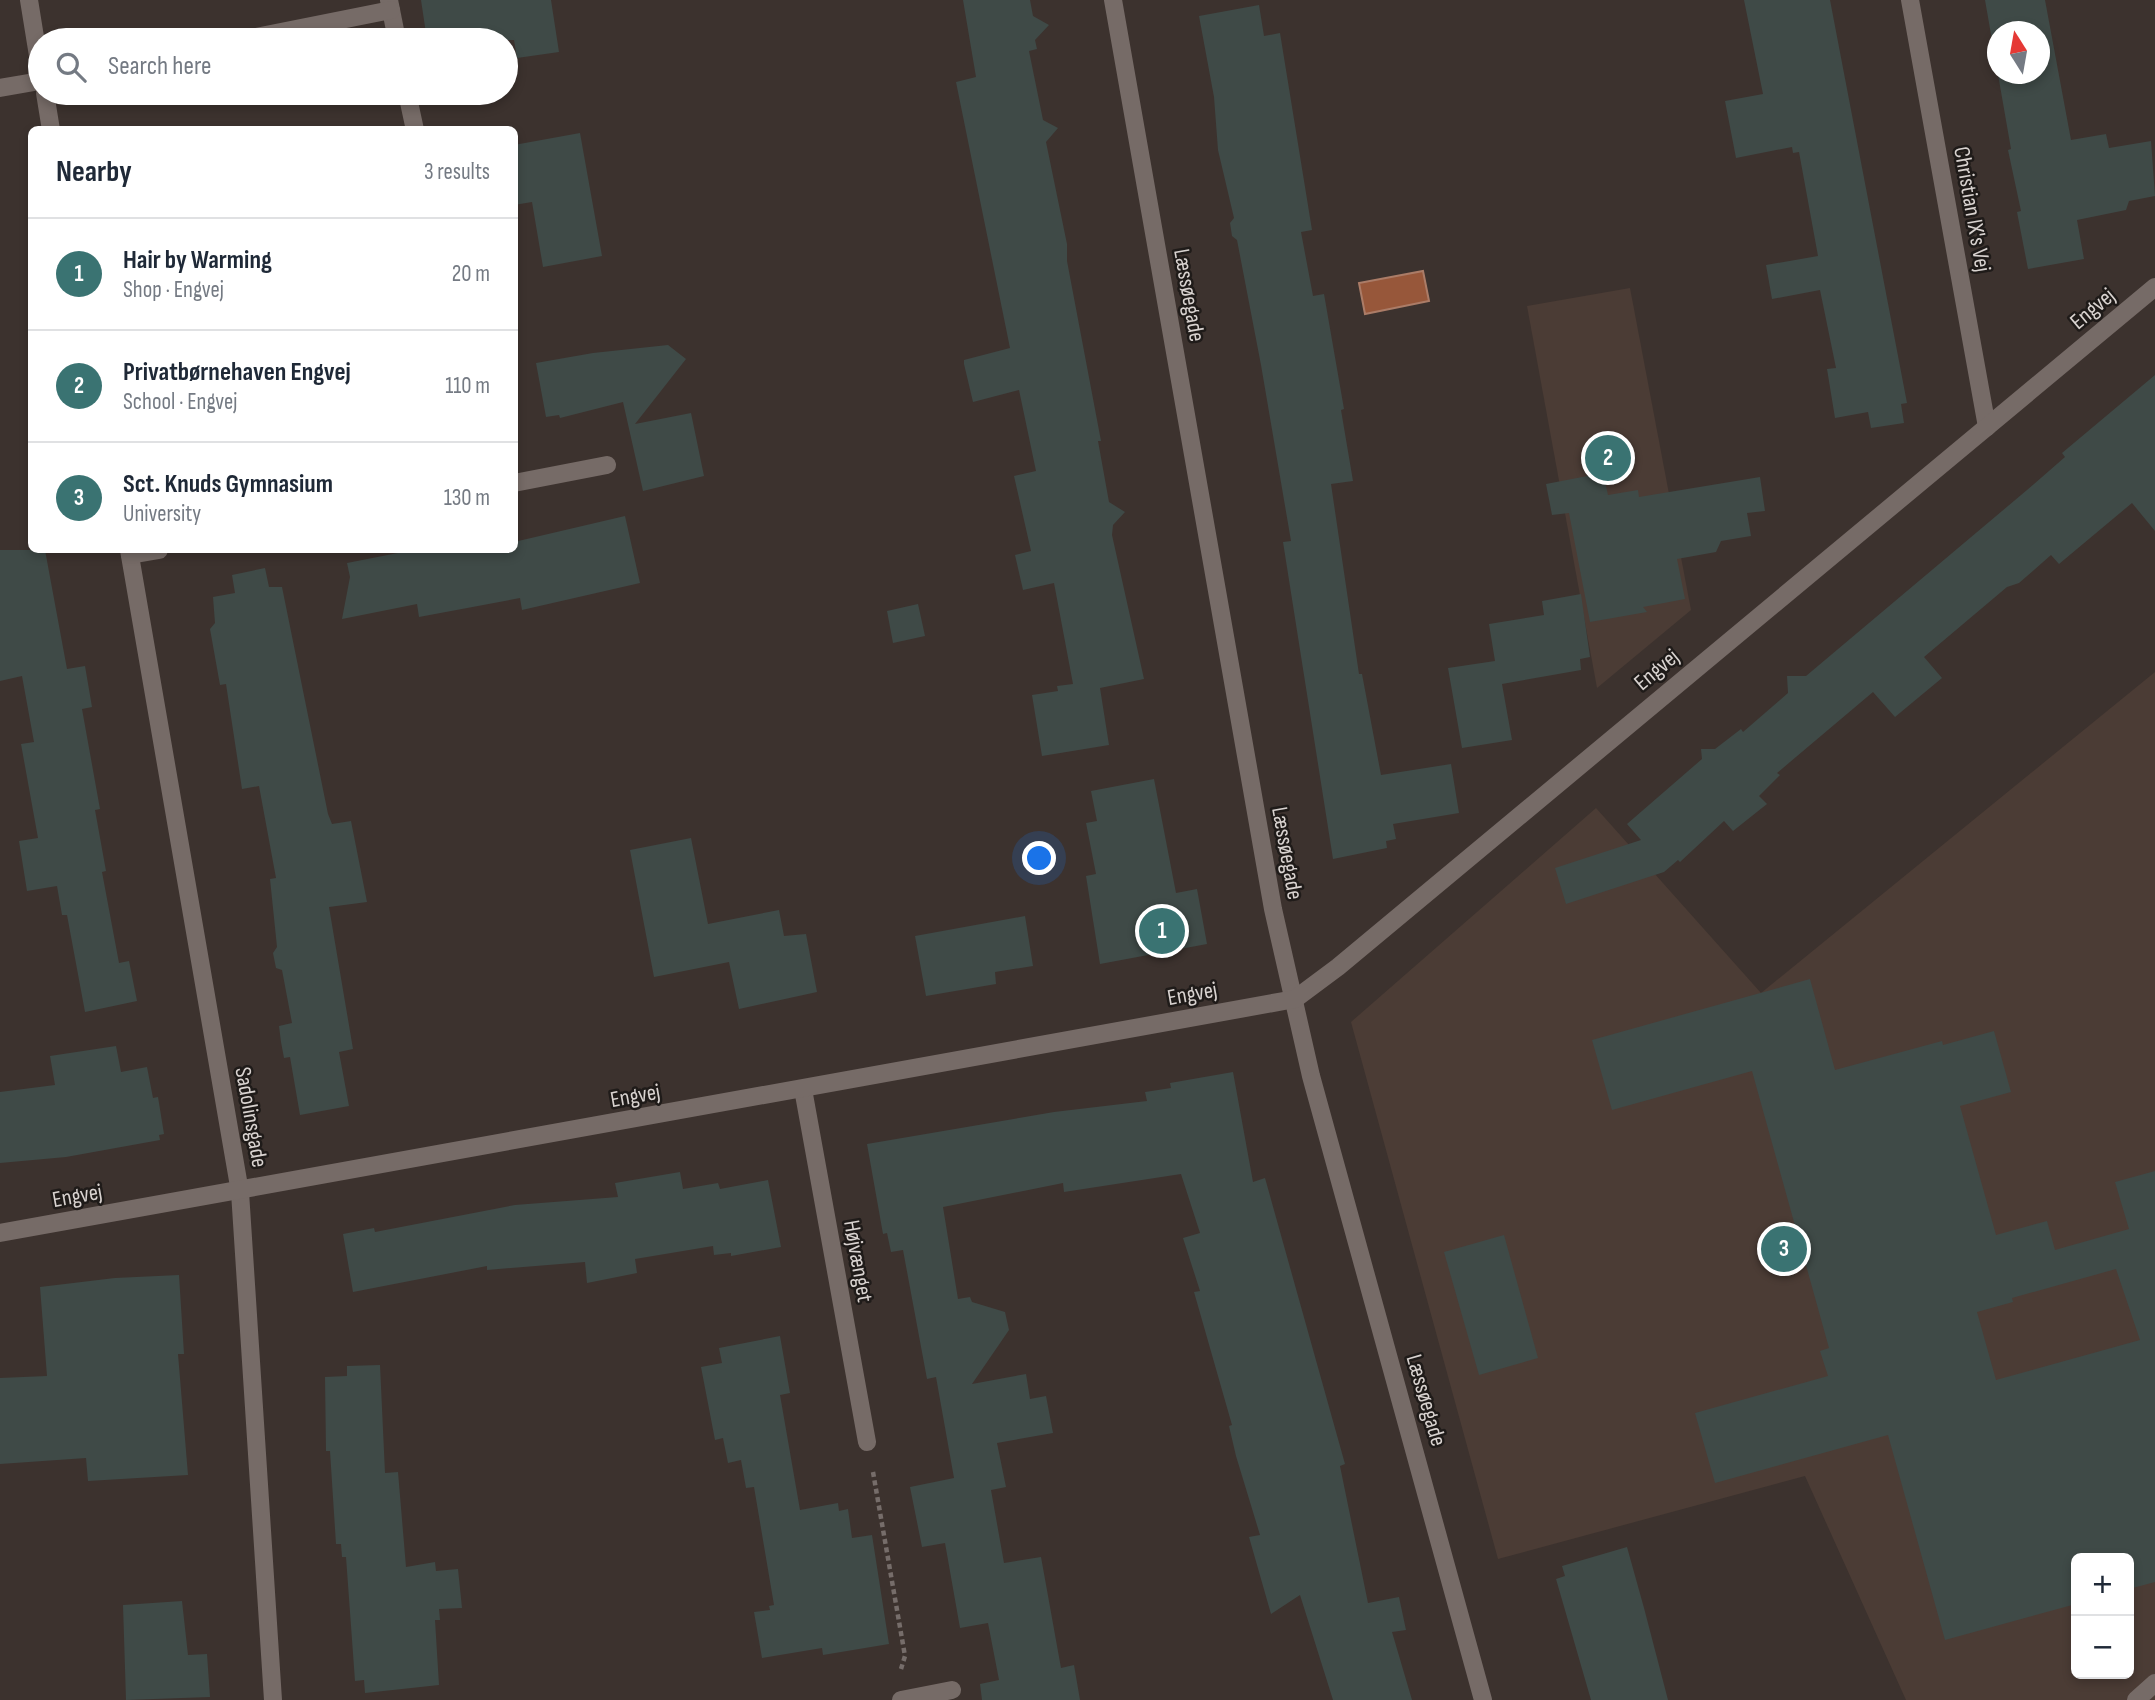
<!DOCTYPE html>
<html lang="en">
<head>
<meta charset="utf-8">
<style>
	:root { --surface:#fff; --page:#f2f2f3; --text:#1f2937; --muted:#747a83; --line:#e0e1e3; --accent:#3a7372 }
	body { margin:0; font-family:"Sofia Sans Condensed",sans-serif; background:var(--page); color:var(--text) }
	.controls { position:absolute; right:21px; bottom:21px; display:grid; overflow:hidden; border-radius:10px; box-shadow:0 4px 10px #0003 }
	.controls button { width:63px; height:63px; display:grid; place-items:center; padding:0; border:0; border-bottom:2px solid var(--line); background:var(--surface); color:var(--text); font:35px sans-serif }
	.compass { position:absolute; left:1987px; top:21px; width:63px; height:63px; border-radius:50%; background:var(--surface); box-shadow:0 4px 10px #0003; rotate:349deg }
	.you { position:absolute; left:1040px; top:859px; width:24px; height:24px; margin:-18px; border:5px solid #fff; border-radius:50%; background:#1a73e8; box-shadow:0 0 0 10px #1a73e833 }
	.badge { display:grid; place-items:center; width:46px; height:46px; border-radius:50%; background:var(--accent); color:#fff; font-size:23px; font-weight:700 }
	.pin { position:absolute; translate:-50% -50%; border:4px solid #fff; box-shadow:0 2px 7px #0006 }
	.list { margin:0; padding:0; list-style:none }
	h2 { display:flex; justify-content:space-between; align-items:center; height:91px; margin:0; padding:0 28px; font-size:30px }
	h2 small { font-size:23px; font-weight:400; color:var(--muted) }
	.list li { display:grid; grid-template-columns:46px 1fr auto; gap:21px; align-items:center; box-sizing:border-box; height:112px; padding:0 28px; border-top:2px solid var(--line) }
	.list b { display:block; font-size:26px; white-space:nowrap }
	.list p { margin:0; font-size:23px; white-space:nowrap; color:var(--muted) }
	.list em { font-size:23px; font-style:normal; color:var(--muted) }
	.icon { flex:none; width:38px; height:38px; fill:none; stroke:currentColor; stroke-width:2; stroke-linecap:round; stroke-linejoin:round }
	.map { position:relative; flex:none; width:2155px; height:1700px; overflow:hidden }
	.search { position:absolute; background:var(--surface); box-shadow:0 4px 10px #0003; left:28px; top:28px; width:490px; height:77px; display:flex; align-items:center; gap:18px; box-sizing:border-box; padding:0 24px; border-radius:38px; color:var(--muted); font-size:26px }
	.panel { position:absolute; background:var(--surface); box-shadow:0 4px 10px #0003; left:28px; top:126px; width:490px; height:427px; border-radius:10px }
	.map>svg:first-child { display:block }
	.built { fill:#4b3c35; fill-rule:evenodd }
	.water { fill:#97573a; stroke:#ab7c67; stroke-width:2 }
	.building { fill:#3f4a47; fill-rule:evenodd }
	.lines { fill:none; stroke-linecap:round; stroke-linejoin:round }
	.path { stroke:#766d6a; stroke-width:4.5; stroke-dasharray:5 3.5; stroke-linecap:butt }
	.minor { stroke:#766b67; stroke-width:18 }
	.labels { text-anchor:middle; stroke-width:5; stroke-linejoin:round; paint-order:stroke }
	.street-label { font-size:23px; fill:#d9d3d0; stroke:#1f1b19 }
</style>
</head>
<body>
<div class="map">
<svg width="2155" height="1700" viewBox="0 0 2155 1700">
	<rect width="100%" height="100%" fill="#3c322e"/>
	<!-- built -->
	<g class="built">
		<polygon points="1630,288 1691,610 1597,688 1527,306"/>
		<path d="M2155,672V1700H1906L1805,1476L1498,1559L1351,1022L1596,808L1761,993ZM2076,1558H2129V1674H2076Z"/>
	</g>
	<!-- water -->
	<polygon class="water" points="1423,271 1429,301 1365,314 1359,283"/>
	<!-- building -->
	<g class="building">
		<polygon points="421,0 551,0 559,52 517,58 514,40 427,40"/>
		<polygon points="963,0 1030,0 1033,16 1049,25 1035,40 1037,49 1029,51 1043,120 1058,128 1046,142 1067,244 1067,261 1101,441 1098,441 1109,502 1125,512 1113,525 1112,535 1144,679 1100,688 1109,745 1042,756 1032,695 1058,691 1057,686 1073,684 1054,583 1023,590 1015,555 1031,551 1014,476 1036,471 1019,390 973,402 964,364 964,360 1010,348 956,82 976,77"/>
		<polygon points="1744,0 1830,0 1907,403 1901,404 1904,423 1871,428 1868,412 1835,418 1827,369 1836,368 1820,290 1772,299 1766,265 1818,256 1799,152 1793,153 1792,147 1736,158 1725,101 1763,94"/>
		<path d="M1985,0H2045L2071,140L2106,134L2109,148L2151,141L2155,196L2129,201L2126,210L2077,220L2084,259L2028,269L2017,212L2021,211L2008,150L2011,149ZM1998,32H2040V74H1998Z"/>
		<polygon points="1259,5 1264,36 1280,33 1312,230 1301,232 1313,296 1324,294 1344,409 1341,410 1353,481 1331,484 1359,674 1362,674 1381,775 1451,764 1459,813 1393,824 1396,839 1386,841 1387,848 1333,859 1283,542 1291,541 1261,365 1237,240 1232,236 1230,223 1234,218 1218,150 1214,97 1199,16"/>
		<polygon points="580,133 602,256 543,267 532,202 514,205 514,145"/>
		<polygon points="668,345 686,359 635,424 691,413 704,476 643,491 623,402 560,418 559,415 546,417 536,363 593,353"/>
		<polygon points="2155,375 2155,531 2132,503 2059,564 2051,555 2019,583 2007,587 1924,657 1942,678 1895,717 1873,692 1777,773 1780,775 1759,796 1767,804 1733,831 1724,821 1680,862 1678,860 1664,872 1566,904 1555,868 1641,840 1627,824 1702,759 1701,749 1715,749 1741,729 1743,732 1788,693 1787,676 1806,676 2027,490 2065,457 2062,453"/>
		<polygon points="1603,473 1608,495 1638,490 1639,497 1760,477 1765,511 1747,513 1751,536 1721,541 1716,552 1677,559 1685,599 1643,607 1647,612 1590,622 1569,513 1552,515 1546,484"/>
		<polygon points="625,516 640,583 522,610 520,598 419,617 417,604 342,619 350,577 347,563 413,550 514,550 514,542"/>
		<polygon points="0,550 45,550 67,669 85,666 92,707 82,709 100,809 95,810 106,871 102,872 119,963 129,961 137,1001 85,1012 67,915 62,915 57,886 27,891 19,841 38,838 21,744 34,742 22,676 0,681"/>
		<polygon points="265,568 269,587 282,587 328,814 332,824 351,821 367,902 329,907 353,1049 339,1052 349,1106 300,1115 290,1057 284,1058 281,1042 279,1026 292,1023 282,970 276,968 273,953 277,947 270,879 276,878 259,786 242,789 226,684 220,685 210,629 215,623 213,597 235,593 232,575"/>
		<polygon points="1581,594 1590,657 1580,659 1581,670 1502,684 1512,740 1462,748 1448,668 1495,661 1489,624 1544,615 1542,601"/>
		<polygon points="918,604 925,636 893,643 887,611"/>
		<polygon points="1154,779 1176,893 1197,889 1207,944 1100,964 1086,876 1096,874 1086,823 1097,821 1091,791"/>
		<polygon points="691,838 708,924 779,910 784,936 806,934 817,992 739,1009 729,962 654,977 630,850"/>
		<polygon points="1025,916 1033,966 995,972 996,984 926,996 915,936"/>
		<path d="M1810,979L1835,1070L1942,1041L1943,1045L1994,1031L2011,1092L1960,1106L1996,1235L2047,1221L2055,1250L2129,1229L2115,1182L2155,1171V1582L2129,1589V1558H2076V1604L1945,1640L1888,1435L1715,1483L1695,1413L1828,1376L1820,1351L1829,1348L1752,1071L1612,1110L1592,1040ZM2116,1269L2140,1340L1996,1380L1977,1312L2013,1302L2012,1298Z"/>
		<polygon points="116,1046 121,1072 147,1067 153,1098 158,1097 164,1134 159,1135 160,1140 66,1157 0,1163 0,1092 55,1085 50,1056"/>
		<polygon points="1233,1072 1253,1182 1265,1178 1345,1464 1340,1466 1368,1603 1399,1597 1406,1630 1392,1632 1412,1700 1333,1700 1300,1595 1271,1614 1249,1537 1260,1535 1236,1456 1229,1426 1232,1425 1194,1292 1200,1291 1183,1238 1200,1233 1181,1174 1064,1192 1063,1183 943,1207 958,1299 970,1297 972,1302 1005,1312 1009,1330 972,1384 1026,1374 1030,1399 1046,1396 1053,1433 997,1443 1006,1487 991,1490 1004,1563 1041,1557 1061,1668 1074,1665 1080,1700 982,1700 980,1684 999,1680 988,1623 960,1628 945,1543 922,1547 910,1487 954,1478 936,1377 927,1379 903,1250 891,1252 887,1233 883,1234 867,1144 1054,1112 1147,1101 1145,1092 1171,1088 1170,1083"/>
		<polygon points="680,1172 683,1189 718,1183 720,1189 768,1180 781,1247 731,1256 731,1253 714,1255 713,1246 635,1259 637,1273 587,1283 585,1262 487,1270 487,1266 353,1292 343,1234 374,1228 375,1232 515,1205 618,1197 615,1183"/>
		<polygon points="1504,1235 1538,1358 1479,1375 1444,1252"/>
		<polygon points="179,1275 184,1354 178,1354 188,1475 88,1481 86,1458 0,1464 0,1378 47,1376 40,1287 115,1278"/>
		<polygon points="780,1336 790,1393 780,1395 800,1510 838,1503 839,1511 848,1509 852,1538 872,1535 889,1644 823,1655 822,1648 762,1658 754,1612 770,1610 769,1606 774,1605 754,1487 746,1488 741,1460 728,1463 723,1438 715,1440 701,1367 722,1363 719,1348"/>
		<polygon points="380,1365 385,1473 398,1472 406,1567 435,1562 436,1571 458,1569 462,1608 439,1609 440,1620 435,1620 439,1685 365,1693 364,1680 355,1681 346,1557 342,1557 341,1544 336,1544 330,1451 326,1451 325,1377 347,1376 347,1366"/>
		<polygon points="1627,1547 1644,1608 1668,1700 1591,1700 1556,1579 1565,1576 1562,1566"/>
		<polygon points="182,1601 188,1655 207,1654 210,1697 126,1700 123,1605"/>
	</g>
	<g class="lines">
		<!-- path -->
		<polyline class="path" points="873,1472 905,1656 901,1669"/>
		<!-- minor -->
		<g class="minor">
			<polyline points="29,0 40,68"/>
			<polyline points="389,0 397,40"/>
			<polyline points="1113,0 1273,909 1311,1076 1483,1700"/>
			<polyline points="1910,0 1987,427"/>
			<polyline points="241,40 391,10"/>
			<polyline points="0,88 40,81"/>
			<polyline points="45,93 51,130"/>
			<polyline points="407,93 415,130"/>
			<polyline points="514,483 607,465"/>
			<polyline points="129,550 240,1192 273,1700"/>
			<polyline points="130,555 159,550"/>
			<polyline points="803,1089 867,1442"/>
			<polyline points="0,1233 1295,999 1338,967 2155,287"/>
			<polyline points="901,1700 952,1690"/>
			<polyline points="2136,1700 2155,1683"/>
		</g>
	</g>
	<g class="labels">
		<!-- street labels -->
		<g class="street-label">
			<text transform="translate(1973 209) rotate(80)" y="8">Christian IX's Vej</text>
			<text transform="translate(1190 295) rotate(80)" y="8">Læssøegade</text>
			<text transform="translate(2092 308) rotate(-40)" y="8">Engvej</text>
			<text transform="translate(1656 669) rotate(-40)" y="8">Engvej</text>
			<text transform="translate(1288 853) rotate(80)" y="8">Læssøegade</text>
			<text transform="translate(1192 993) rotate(-10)" y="8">Engvej</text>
			<text transform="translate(635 1095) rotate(-10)" y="8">Engvej</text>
			<text transform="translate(252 1117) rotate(80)" y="8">Sadolinsgade</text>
			<text transform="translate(77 1195) rotate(-10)" y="8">Engvej</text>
			<text transform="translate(859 1261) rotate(80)" y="8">Højvænget</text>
			<text transform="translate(1427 1400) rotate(74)" y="8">Læssøegade</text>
		</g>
	</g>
</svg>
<div class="controls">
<button>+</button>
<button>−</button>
</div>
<svg class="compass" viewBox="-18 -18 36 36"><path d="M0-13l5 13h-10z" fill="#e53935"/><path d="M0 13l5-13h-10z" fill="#747a83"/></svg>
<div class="you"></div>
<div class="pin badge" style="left:1162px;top:931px">1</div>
<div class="pin badge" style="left:1608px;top:458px">2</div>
<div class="pin badge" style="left:1784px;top:1249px">3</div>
<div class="search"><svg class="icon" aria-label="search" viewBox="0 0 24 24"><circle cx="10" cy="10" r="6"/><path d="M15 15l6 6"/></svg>Search here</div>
<section class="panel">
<h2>Nearby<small>3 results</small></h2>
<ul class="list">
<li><span class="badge">1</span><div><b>Hair by Warming</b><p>Shop · Engvej</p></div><em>20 m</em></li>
<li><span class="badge">2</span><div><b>Privatbørnehaven Engvej</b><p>School · Engvej</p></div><em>110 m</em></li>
<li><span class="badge">3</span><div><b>Sct. Knuds Gymnasium</b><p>University</p></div><em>130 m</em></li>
</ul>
</section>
</div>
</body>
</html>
